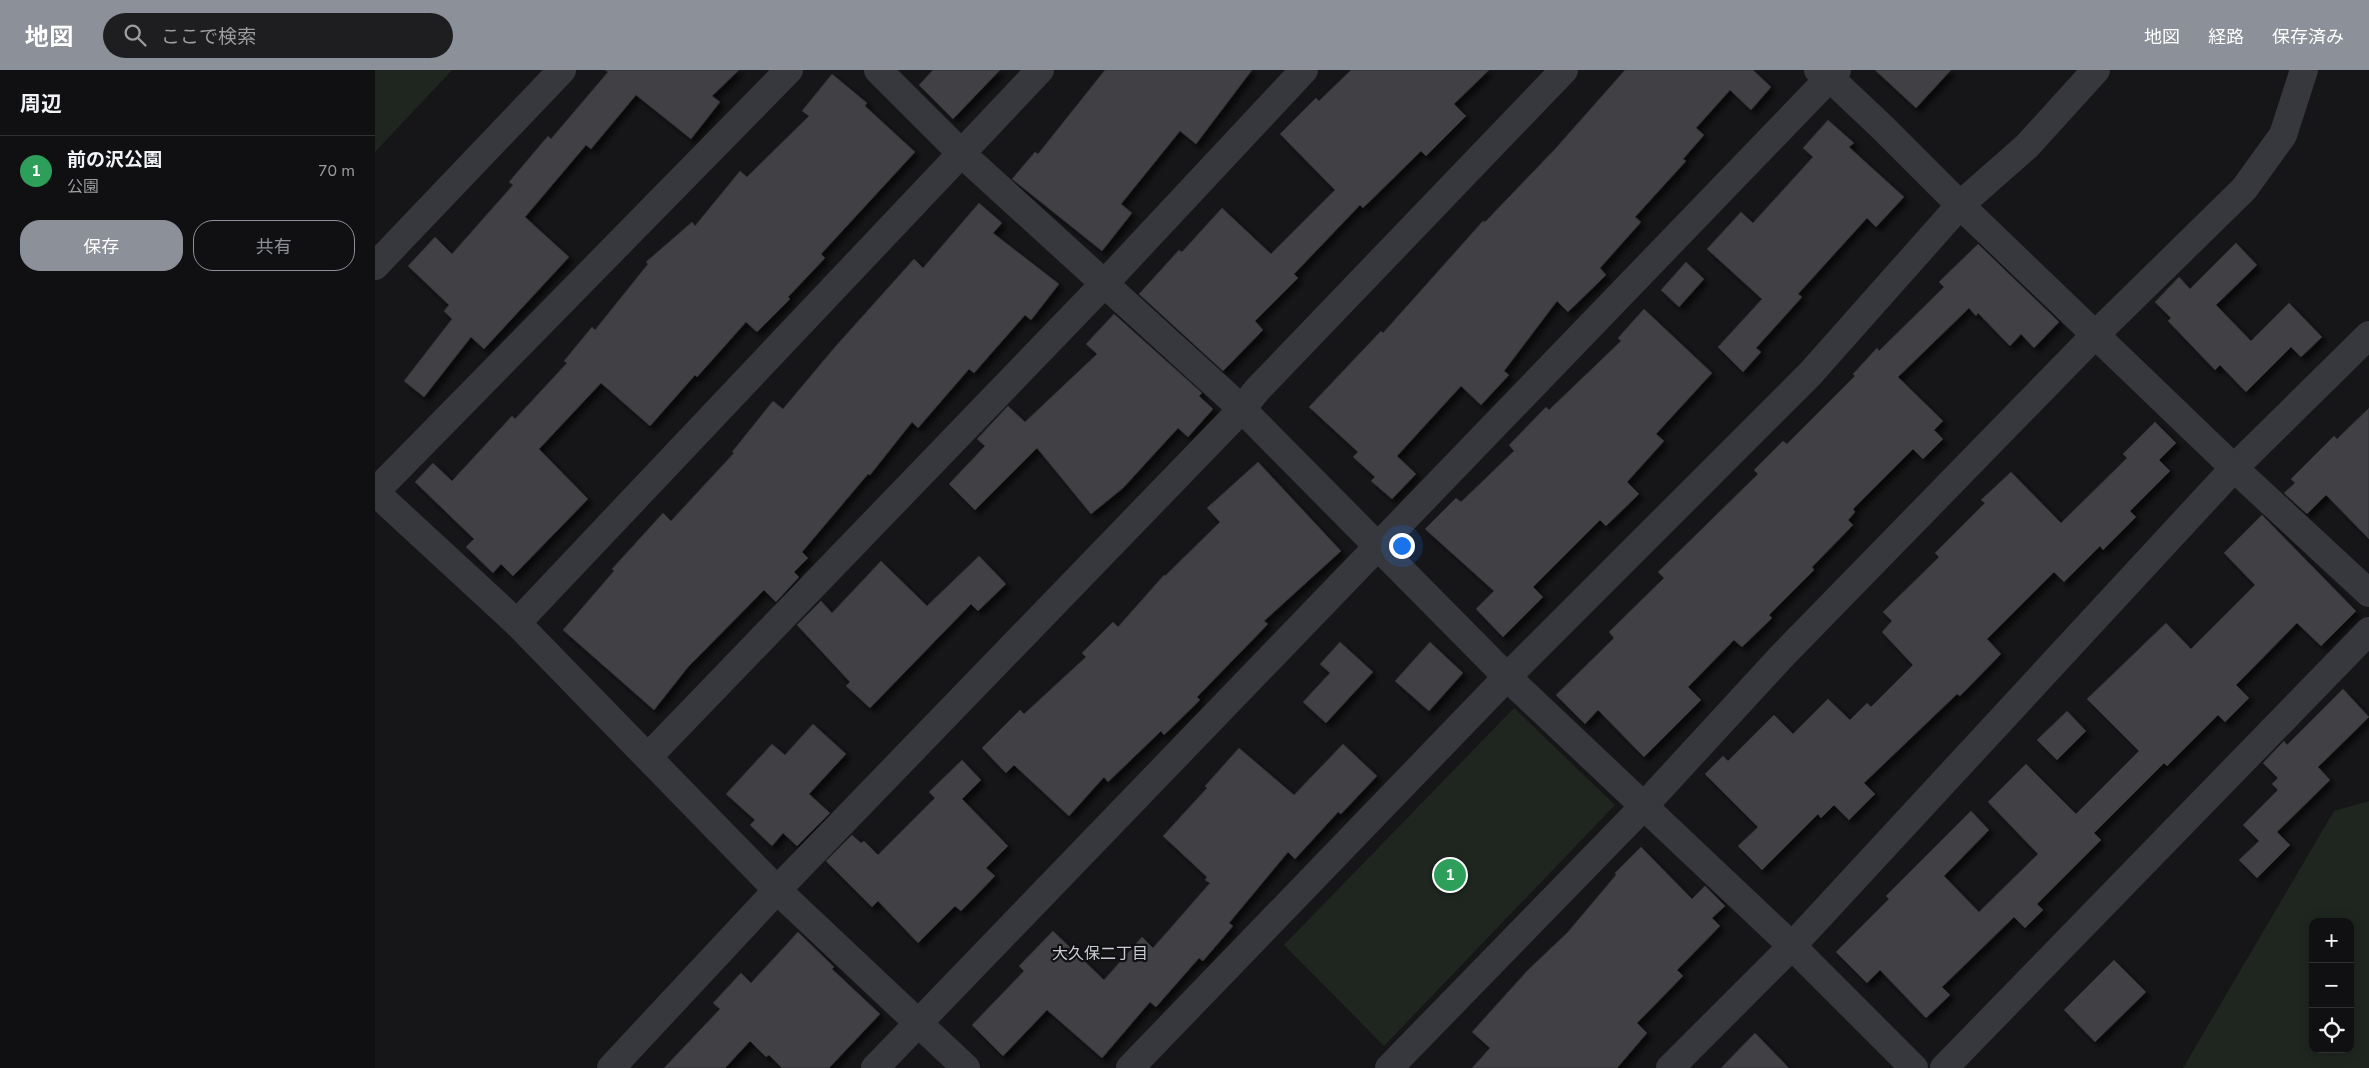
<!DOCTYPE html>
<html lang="ja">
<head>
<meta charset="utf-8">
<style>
	:root { --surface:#101012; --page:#1e1e20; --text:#f1f3f6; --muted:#9c9d9f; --line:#303032; --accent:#8c9099 }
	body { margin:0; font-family:"Nunito Sans","Noto Sans JP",sans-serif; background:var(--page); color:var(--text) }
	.controls { position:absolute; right:15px; bottom:15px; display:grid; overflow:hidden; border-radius:10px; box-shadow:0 2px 12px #0003 }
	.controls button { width:45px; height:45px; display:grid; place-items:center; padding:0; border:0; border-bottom:1px solid var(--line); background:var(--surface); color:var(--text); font:25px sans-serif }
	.you { position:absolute; left:1026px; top:475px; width:18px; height:18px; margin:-12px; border:4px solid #fff; border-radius:50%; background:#1a73e8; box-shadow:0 0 0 8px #1a73e833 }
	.badge { display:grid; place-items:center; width:32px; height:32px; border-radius:50%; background:var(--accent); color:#fff; font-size:16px; font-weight:700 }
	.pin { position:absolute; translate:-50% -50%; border:2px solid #fff; box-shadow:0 1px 5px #0006 }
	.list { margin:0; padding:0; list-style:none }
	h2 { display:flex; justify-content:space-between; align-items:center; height:65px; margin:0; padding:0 20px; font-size:21px }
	h2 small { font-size:16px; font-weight:400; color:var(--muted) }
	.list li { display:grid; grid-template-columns:32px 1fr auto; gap:15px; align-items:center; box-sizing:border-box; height:70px; padding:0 20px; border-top:1px solid var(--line) }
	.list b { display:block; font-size:19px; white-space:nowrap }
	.list p { margin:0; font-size:16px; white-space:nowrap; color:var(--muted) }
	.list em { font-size:16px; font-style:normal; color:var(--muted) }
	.actions { display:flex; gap:10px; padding:15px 20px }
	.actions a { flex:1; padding:11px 0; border:1px solid var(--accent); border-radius:20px; text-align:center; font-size:18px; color:var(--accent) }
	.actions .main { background:var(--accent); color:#fff }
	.icon { flex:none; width:28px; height:28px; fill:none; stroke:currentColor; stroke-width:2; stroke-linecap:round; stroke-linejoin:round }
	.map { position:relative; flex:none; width:1994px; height:998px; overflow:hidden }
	header { display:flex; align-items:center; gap:30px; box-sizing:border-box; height:70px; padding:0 25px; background:var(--accent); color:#fff }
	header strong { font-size:24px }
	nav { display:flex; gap:28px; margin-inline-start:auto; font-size:18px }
	.search { width:350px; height:45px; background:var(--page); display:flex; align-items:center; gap:12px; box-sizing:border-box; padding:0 18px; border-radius:28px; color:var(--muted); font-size:19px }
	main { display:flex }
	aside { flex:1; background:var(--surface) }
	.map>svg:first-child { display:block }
	.green { fill:#1e261f; fill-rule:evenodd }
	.building { fill:#404145; stroke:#303034; filter:url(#shadow) }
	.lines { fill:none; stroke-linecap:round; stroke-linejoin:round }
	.minor { stroke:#37383d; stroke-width:28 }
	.labels { text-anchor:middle; stroke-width:4.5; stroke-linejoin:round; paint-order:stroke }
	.neighbourhood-label { font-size:16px; fill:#c9ccd4; stroke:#111113 }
</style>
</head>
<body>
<header>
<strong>地図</strong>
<div class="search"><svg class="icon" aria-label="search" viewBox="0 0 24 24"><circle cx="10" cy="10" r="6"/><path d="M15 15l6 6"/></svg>ここで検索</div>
<nav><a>地図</a><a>経路</a><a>保存済み</a></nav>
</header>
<main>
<aside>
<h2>周辺<small></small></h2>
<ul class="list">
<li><span class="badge" style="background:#2e9e5b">1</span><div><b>前の沢公園</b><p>公園</p></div><em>70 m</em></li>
</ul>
<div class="actions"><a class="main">保存</a><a>共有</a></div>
</aside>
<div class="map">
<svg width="1994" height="998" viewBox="0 0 1994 998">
	<defs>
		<filter id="shadow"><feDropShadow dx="4.5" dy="4.5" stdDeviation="2.5" flood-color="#0009"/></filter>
	</defs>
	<rect width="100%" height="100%" fill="#161618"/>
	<!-- green -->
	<g class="green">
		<polygon points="0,0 77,0 0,82"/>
		<polygon points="1139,638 1240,735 1009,976 909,875"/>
		<path d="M1994,731V998H1808L1959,741ZM1938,852H1975V979H1938Z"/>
	</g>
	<!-- building -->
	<g class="building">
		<polygon points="230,0 364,0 337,26 345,32 316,69 261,25 216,79 211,75 150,147 194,187 109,279 96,267 49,327 29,311 77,249 69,241 74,235 33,196 60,167 77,184 138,115 134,112 173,66 176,69 233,2"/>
		<polygon points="558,0 625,0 578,49 544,15"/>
		<polygon points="730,0 877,0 821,74 805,61 746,134 757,143 727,181 637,109 660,82 663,84"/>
		<polygon points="976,0 1114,0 1079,34 1091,46 1051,86 1046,81 988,138 985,135 919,204 923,208 880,251 888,260 848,301 764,224 804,180 807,182 847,138 896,184 960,120 905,64 941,28 944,31"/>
		<polygon points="1250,0 1378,0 1396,17 1376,40 1355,20 1321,58 1329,65 1308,89 1311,91 1260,147 1266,152 1225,198 1231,205 1193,242 1182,231 1129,301 1134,305 1106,335 1086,316 1022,386 1041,404 1017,429 996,411 1000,407 978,387 983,382 934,337 1006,261 1008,263 1108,151 1110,152 1181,78"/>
		<polygon points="1500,0 1576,0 1541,38"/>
		<polygon points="457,4 492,33 490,36 540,82 446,184 450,188 413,227 415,229 382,262 371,252 322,307 320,305 275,356 226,313 164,379 213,429 138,506 126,494 118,503 91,477 99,469 40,412 58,393 77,411 137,346 140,349 192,293 189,291 217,257 220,260 273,194 271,192 317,152 320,156 365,101 372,107 434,46 427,41"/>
		<polygon points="1453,50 1479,73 1474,77 1529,127 1501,157 1492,148 1423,224 1427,227 1381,278 1386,282 1368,302 1343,277 1387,229 1332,179 1366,142 1378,153 1438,87 1428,78"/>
		<polygon points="604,133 627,153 618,163 684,214 656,250 650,245 599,303 594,299 543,358 537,352 495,405 493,404 427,482 433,488 419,502 424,507 401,532 389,520 313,597 279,640 188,560 239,501 237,499 288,443 296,451 359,383 357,382 398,331 408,339 460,277 539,189 548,198"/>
		<polygon points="1861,173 1882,195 1841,235 1876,271 1914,233 1947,267 1926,287 1916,277 1871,322 1845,295 1840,300 1793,251 1796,248 1780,232 1804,207 1815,219"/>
		<polygon points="1603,174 1684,252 1659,278 1646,264 1635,276 1603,243 1601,246 1594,238 1523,307 1568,351 1559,360 1568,369 1548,389 1538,379 1478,439 1480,442 1473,450 1478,455 1437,497 1439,500 1394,545 1397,548 1367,577 1359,570 1313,617 1326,630 1269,687 1223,640 1210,654 1181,625 1239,568 1234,562 1289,508 1283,502 1383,404 1379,400 1408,371 1412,374 1480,306 1478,304 1502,278 1504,281 1569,217 1564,212"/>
		<polygon points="1311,192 1329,209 1304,237 1286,220"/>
		<polygon points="1269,239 1337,303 1281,364 1289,371 1252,412 1264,424 1231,456 1225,450 1158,517 1168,527 1128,567 1101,539 1119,521 1050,459 1081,428 1086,432 1139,381 1134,375 1171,337 1174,340 1246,271 1243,268"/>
		<polygon points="739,244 827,323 824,326 838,339 813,367 803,358 748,418 716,444 662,378 600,440 574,414 610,376 602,369 633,336 650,352 722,284 711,274"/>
		<polygon points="1994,338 1994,469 1951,425 1932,444 1909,423 1920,413 1916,409 1959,366 1962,369"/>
		<polygon points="1780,352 1801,373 1784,390 1795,401 1755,441 1761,447 1728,480 1725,476 1689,512 1679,502 1612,569 1626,584 1585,626 1582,624 1489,713 1500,724 1474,750 1459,735 1446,748 1443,744 1387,800 1363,776 1383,757 1330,704 1348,686 1353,691 1399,645 1418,664 1453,629 1475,650 1492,633 1496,637 1538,595 1507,562 1517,551 1508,542 1564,487 1560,483 1610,433 1606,430 1636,402 1686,453 1752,388 1748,384"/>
		<polygon points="883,392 966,481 889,551 893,554 822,627 825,630 789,665 786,661 733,712 729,707 694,746 639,695 631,703 607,678 645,640 649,644 711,587 707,583 738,552 743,557 789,505 790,506 845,452 832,438"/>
		<polygon points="1887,445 1981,541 1946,576 1922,553 1861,615 1874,628 1850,652 1843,645 1792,696 1789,693 1719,763 1726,770 1662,834 1668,840 1650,858 1639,847 1567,917 1575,925 1551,948 1505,900 1492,913 1461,882 1514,829 1511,826 1596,741 1614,760 1569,806 1604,842 1663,784 1613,732 1651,694 1701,744 1764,681 1712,629 1791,553 1816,579 1880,515 1849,483"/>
		<polygon points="604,486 631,514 603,541 596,534 495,638 471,616 475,612 422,555 446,531 457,543 506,491 552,536"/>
		<polygon points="965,572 998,602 951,653 928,632 955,603 945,594"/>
		<polygon points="1055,572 1088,603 1054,641 1020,611"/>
		<polygon points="1968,619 1994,647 1943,697 1955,710 1902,762 1915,775 1882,808 1864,790 1884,771 1868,755 1903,720 1897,714 1903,708 1888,693 1909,671 1912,675"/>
		<polygon points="1692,641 1711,661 1682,690 1662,670"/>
		<polygon points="438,654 471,684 434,724 455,743 422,776 408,763 397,776 375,755 380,750 351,724 397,674 410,685"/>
		<polygon points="968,674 1002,706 966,744 963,742 920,789 913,782 854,853 858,856 828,891 824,888 781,937 775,932 727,988 672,940 628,986 597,955 649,901 644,896 678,861 729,910 767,867 778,878 835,813 830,810 832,807 788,766 832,718 830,716 864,678 919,725"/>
		<polygon points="587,690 606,710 587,729 633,776 611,798 620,806 586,841 580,836 543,873 503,831 497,837 451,791 477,765 486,773 489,771 503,785 560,728 554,722"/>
		<polygon points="1266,777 1317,829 1330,816 1350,836 1337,848 1345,856 1302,900 1308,906 1262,953 1272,963 1242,998 1097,998 1115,978 1097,962 1153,900 1193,862 1241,805 1240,803"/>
		<polygon points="423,862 459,897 457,899 505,944 454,998 407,998 394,985 391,987 375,971 350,998 289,998 345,939 338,933 366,903 376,913"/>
		<polygon points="1739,890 1771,922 1720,972 1689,940"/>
		<polygon points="1380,963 1414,998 1346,998"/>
	</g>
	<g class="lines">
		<!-- minor -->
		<g class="minor">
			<polyline points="503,0 587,84 867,339 1132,607 1417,876 1539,998"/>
			<polyline points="1443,0 1454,7 1506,56 1585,135 1859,398 1994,523"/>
			<polyline points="0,196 187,0"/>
			<polyline points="0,422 142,553 402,820 591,998"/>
			<polyline points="0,422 414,0"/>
			<polyline points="142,553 665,0"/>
			<polyline points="273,687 729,214 929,0"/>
			<polyline points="236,998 402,820 867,339 882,320 1189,0"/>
			<polyline points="500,998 1462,0"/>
			<polyline points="755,998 1132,607 1435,304 1585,135 1652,76 1721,0"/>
			<polyline points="1014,998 1268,737 1407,586 1720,265 1869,119 1908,65 1929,0"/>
			<polyline points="1295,998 1417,876 1859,398 1994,265"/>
			<polyline points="1569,998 1994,561"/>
		</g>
	</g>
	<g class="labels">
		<!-- neighbourhood labels -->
		<g class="neighbourhood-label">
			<text x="725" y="889">大久保二丁目</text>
		</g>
	</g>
</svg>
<div class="controls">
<button>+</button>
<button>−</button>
<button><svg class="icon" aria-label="locate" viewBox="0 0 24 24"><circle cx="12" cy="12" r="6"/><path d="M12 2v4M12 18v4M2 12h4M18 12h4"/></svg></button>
</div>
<div class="you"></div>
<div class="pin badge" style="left:1075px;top:805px;background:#2e9e5b">1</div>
</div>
</main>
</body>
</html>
